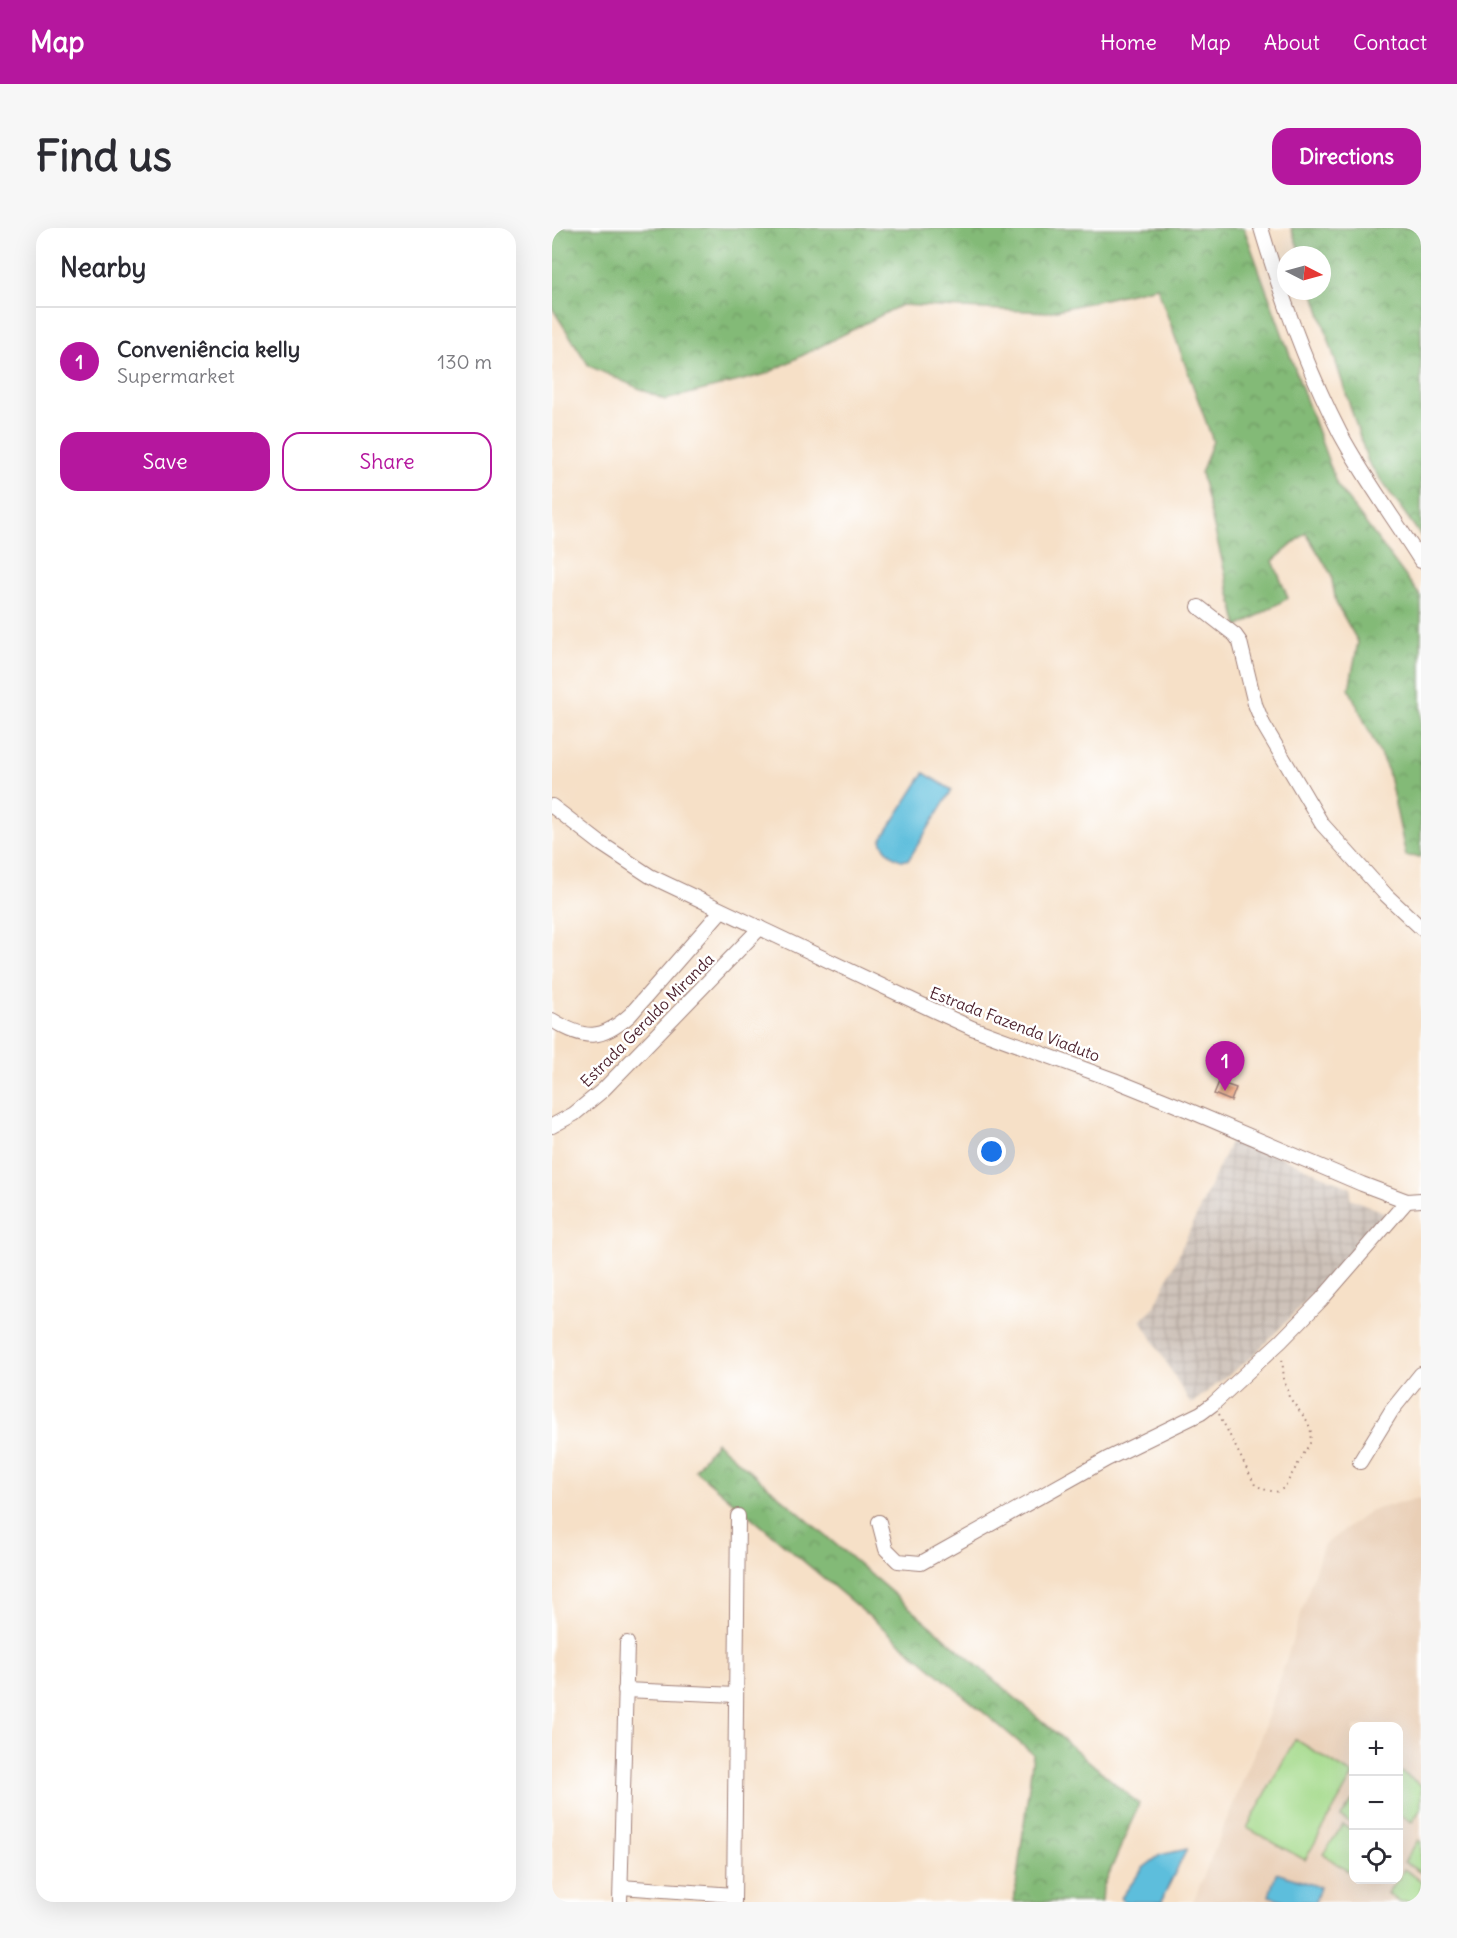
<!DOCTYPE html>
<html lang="en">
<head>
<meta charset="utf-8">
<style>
	:root { --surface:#fff; --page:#f7f7f7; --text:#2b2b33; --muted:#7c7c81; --line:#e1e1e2; --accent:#b5179e }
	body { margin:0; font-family:Delius,sans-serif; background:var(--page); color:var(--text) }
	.controls { position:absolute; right:18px; bottom:18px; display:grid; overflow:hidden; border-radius:12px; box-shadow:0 6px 24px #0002 }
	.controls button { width:54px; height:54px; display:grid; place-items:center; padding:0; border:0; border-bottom:2px solid var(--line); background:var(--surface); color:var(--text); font:30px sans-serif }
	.compass { position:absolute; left:725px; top:18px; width:54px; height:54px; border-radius:50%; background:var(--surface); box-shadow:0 6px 24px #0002; rotate:96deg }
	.you { position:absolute; left:440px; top:924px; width:21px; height:21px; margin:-15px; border:4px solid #fff; border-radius:50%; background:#1a73e8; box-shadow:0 0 0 9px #1a73e833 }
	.badge { display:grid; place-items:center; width:39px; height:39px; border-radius:50%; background:var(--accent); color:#fff; font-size:20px; font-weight:700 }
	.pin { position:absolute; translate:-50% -50px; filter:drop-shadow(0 2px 3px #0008) }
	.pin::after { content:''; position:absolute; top:32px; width:21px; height:18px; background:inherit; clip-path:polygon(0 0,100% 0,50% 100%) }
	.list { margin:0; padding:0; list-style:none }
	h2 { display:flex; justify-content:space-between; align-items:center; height:78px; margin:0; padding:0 24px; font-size:26px }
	h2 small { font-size:20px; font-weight:400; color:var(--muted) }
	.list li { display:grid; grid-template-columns:39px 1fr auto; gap:18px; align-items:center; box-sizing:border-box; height:108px; padding:0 24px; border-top:2px solid var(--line) }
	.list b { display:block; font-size:22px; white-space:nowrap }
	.list p { margin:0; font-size:20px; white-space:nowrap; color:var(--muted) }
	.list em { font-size:20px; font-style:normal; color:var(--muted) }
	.actions { display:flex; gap:12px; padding:18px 24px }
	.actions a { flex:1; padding:14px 0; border:2px solid var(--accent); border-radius:18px; text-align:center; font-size:21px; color:var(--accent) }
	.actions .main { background:var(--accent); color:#fff }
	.icon { flex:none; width:33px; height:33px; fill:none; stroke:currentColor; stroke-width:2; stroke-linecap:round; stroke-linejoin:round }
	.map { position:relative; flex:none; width:869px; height:1674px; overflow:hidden; border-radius:18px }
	header { display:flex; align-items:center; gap:36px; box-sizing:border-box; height:84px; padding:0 30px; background:var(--accent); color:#fff }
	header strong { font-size:28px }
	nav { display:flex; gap:33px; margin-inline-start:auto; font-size:21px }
	.intro { display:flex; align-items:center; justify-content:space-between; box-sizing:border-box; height:144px; padding:0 36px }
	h1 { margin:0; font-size:42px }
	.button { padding:15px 27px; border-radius:18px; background:var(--accent); color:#fff; font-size:21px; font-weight:700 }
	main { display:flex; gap:36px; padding:0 36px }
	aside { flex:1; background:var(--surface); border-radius:18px; box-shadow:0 6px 24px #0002 }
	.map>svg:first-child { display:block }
	.built { fill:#e9cfb6; fill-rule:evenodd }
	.industrial { fill:url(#industrial-grid) }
	.green { fill:#a4da8b; stroke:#777c5b; stroke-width:1.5 }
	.forest { fill:url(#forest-crowns); stroke:#666c51; stroke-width:1.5 }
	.water { fill:#5dbedc; stroke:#546e84; stroke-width:1.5 }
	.building { fill:url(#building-hatch) }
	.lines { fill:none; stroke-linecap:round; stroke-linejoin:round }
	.minor-casing { stroke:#a08079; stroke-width:16 }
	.path { stroke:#a08079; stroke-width:2; stroke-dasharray:1.5 4.5; stroke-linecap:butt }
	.minor { stroke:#fff; stroke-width:14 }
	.labels { text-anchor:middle; stroke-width:5; stroke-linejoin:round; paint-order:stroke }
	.street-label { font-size:16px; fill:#4a1f2b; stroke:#fff }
</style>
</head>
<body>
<header>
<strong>Map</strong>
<nav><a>Home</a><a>Map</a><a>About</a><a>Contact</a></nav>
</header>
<div class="intro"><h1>Find us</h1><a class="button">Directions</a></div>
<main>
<aside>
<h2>Nearby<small></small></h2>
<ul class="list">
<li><span class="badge">1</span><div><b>Conveniência kelly</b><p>Supermarket</p></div><em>130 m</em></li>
</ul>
<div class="actions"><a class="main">Save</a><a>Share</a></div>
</aside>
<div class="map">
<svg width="869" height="1674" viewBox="0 0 869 1674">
	<defs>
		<pattern id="industrial-grid" width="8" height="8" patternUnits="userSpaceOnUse" patternTransform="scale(1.5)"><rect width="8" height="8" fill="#cec2b9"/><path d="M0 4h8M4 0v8" fill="none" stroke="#b2a69f"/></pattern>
		<pattern id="forest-crowns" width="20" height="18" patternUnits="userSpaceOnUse" patternTransform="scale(1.5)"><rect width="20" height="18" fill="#83ba77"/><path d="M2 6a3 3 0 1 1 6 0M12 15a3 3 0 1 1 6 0" fill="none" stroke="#6d9762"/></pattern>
		<pattern id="building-hatch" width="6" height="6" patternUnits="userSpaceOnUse" patternTransform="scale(1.5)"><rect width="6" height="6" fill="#efa177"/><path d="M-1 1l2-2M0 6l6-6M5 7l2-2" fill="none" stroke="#c48362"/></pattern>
	</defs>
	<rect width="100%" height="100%" fill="#fff"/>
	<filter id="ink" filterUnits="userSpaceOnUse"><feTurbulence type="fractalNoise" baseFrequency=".0167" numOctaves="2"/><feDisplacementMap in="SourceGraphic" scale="12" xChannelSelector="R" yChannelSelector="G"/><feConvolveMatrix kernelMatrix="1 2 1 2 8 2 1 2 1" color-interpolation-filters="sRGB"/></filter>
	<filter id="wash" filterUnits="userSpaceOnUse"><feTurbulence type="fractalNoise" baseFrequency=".008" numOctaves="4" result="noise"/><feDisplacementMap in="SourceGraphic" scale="24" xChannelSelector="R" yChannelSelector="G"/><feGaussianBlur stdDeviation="1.35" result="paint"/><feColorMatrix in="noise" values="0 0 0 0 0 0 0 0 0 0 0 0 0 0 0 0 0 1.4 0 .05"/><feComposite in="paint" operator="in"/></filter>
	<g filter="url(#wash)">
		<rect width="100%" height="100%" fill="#f6e0c7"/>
		<!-- built -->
		<path class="built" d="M869,1270V1674H641L711,1503L771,1318L819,1282ZM802,1498H846V1652H802Z"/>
		<!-- industrial -->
		<polygon class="industrial" points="681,908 799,960 798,970 835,986 752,1075 701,1128 639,1176 589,1092 603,1078"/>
		<!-- green -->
		<g class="green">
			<polygon points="743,1511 801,1547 753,1632 695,1600"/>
			<polygon points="846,1542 869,1557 869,1581 860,1594 847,1586"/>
			<polygon points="801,1572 801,1597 789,1589"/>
			<polygon points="791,1597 801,1603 801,1647 771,1626"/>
			<polygon points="866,1612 869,1614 869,1645 852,1634"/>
			<polygon points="852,1641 869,1653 869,1674 849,1674 835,1665 845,1652 846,1652"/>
		</g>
		<!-- forest -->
		<g class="forest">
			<polygon points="0,0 692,0 785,257 869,369 869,629 854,628 836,543 797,461 806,414 784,375 779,346 754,305 721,333 736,370 686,399 649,245 661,213 605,59 496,84 349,77 214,146 113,172 37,138 0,80"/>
			<polygon points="739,0 869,0 869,308 816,234 761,63 770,63 770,27 749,27"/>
			<polygon points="164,1214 587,1576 551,1660 550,1674 462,1674 481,1526 143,1242"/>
		</g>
		<!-- water -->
		<g class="water">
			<path d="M372,545L400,562L357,631C346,636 333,623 329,612Z"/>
			<polygon points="635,1621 612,1667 610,1674 572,1674 569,1670 591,1640 608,1627"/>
			<polygon points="724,1645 768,1659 763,1674 737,1674 717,1668"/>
		</g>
		<g id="blocks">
			<!-- building -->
			<polygon class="building" points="667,854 684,860 679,873 662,866"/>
		</g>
	</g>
	<g filter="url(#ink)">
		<use href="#blocks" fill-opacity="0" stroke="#a08079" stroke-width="1.5"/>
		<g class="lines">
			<defs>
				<g id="minor">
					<path d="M709,0C730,71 754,139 788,205C812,250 842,290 869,333"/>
					<polyline points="647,379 683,407 688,414 703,476 711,496 770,596 834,667 869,700"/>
					<polyline points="0,578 48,615 98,648 383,783 420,800 562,852 629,879 810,956 855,973 869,972"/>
					<path d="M0,792C33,812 49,813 78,787L169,683"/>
					<polyline points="0,898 22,886 51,862 208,700"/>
					<polyline points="808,1234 840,1182 869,1146"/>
					<polyline points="327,1294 334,1321 346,1333 369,1335 555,1231 649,1185 661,1176 729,1113 769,1072 855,973"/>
					<polyline points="73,1462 184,1467"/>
					<polyline points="69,1659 182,1667"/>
					<polyline points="68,1674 75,1415"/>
					<polyline points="182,1674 186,1288"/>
				</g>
			</defs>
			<!-- minor casing -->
			<use href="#minor" class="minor-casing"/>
			<!-- path -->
			<polyline class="path" points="667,1186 703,1257 714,1262 724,1264 732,1260 758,1215 759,1204 756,1194 737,1169 732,1151 730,1130"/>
			<!-- minor -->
			<use href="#minor" class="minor"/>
		</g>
	</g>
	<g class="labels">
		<!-- street labels -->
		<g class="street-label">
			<text transform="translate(95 792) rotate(-45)" y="6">Estrada Geraldo Miranda</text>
			<text transform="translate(463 796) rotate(21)" y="6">Estrada Fazenda Viaduto</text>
		</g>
	</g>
</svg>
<div class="controls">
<button>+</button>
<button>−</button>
<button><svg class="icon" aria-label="locate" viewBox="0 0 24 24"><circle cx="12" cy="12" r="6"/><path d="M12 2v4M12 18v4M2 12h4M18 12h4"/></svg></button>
</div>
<svg class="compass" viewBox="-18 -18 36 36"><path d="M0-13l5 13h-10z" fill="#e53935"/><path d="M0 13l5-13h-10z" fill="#7c7c81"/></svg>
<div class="you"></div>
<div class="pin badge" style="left:673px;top:863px">1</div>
</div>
</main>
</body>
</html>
